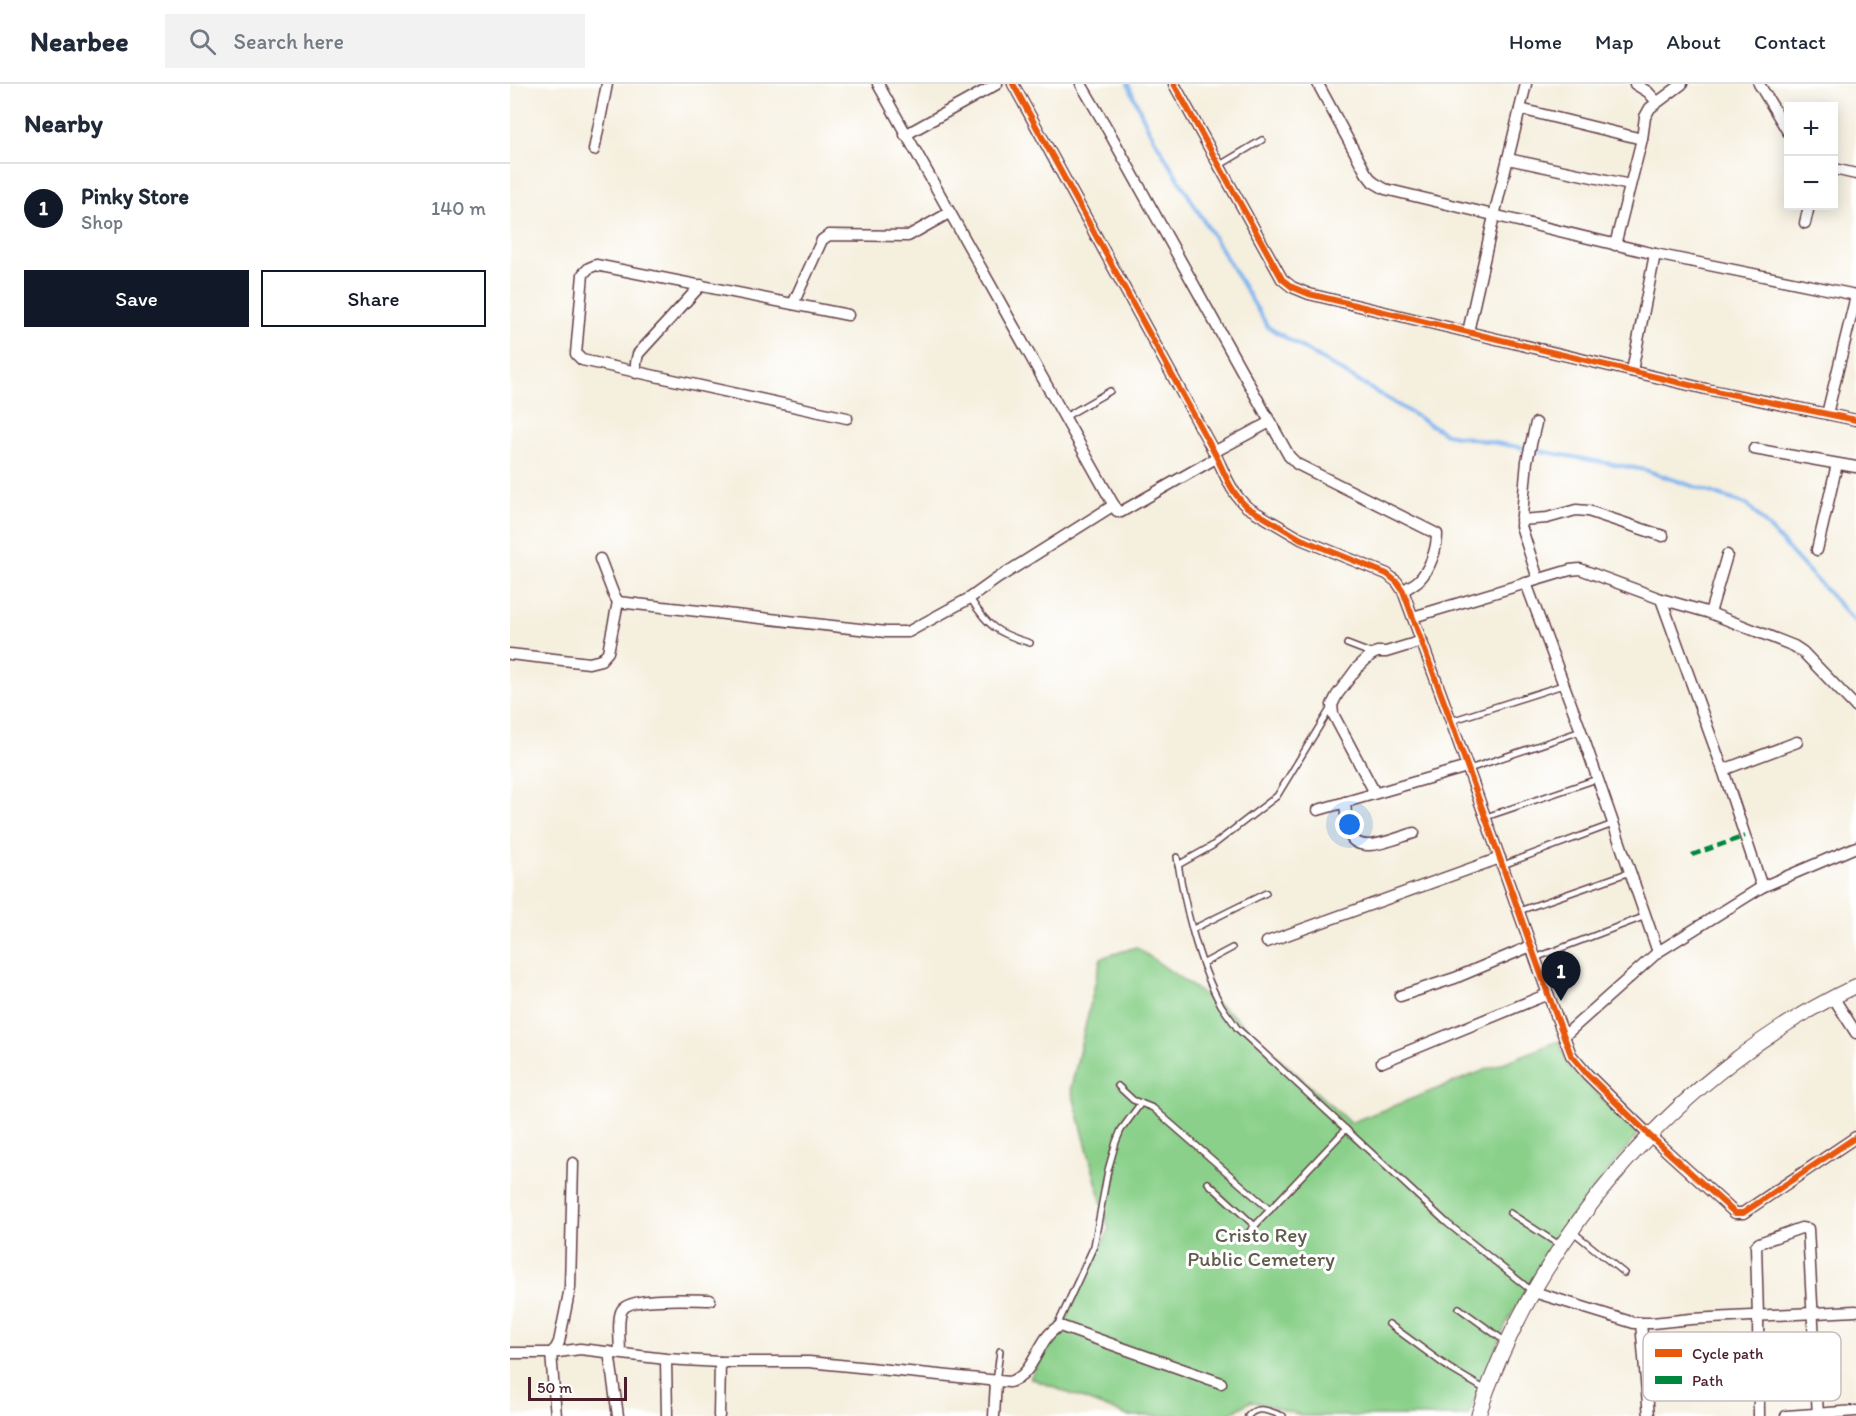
<!DOCTYPE html>
<html lang="en">
<head>
<meta charset="utf-8">
<style>
	:root { --surface:#fff; --page:#f2f2f3; --text:#1f2937; --muted:#747a83; --line:#e0e1e3; --accent:#111827 }
	body { margin:0; font-family:Itim,sans-serif; background:var(--page); color:var(--text) }
	.controls { position:absolute; right:18px; top:18px; display:grid; overflow:hidden; border-radius:0px; box-shadow:0 3px 15px #0003 }
	.controls button { width:54px; height:54px; display:grid; place-items:center; padding:0; border:0; border-bottom:2px solid var(--line); background:var(--surface); color:var(--text); font:30px sans-serif }
	.scale { position:absolute; left:18px; bottom:15px; width:99px; box-sizing:border-box; padding-left:6px; border:3px solid #4a1f2b; border-top:0; font-size:16px; line-height:21px; white-space:nowrap; color:#4a1f2b; -webkit-text-stroke:4px #fff; paint-order:stroke }
	.you { position:absolute; left:840px; top:741px; width:21px; height:21px; margin:-15px; border:4px solid #fff; border-radius:50%; background:#1a73e8; box-shadow:0 0 0 9px #1a73e833 }
	.badge { display:grid; place-items:center; width:39px; height:39px; border-radius:50%; background:var(--accent); color:#fff; font-size:20px; font-weight:700 }
	.pin { position:absolute; translate:-50% -50px; filter:drop-shadow(0 2px 3px #0008) }
	.pin::after { content:''; position:absolute; top:32px; width:21px; height:18px; background:inherit; clip-path:polygon(0 0,100% 0,50% 100%) }
	.list { margin:0; padding:0; list-style:none }
	h2 { display:flex; justify-content:space-between; align-items:center; height:78px; margin:0; padding:0 24px; font-size:26px }
	h2 small { font-size:20px; font-weight:400; color:var(--muted) }
	.list li { display:grid; grid-template-columns:39px 1fr auto; gap:18px; align-items:center; box-sizing:border-box; height:90px; padding:0 24px; border-top:2px solid var(--line) }
	.list b { display:block; font-size:22px; white-space:nowrap }
	.list p { margin:0; font-size:20px; white-space:nowrap; color:var(--muted) }
	.list em { font-size:20px; font-style:normal; color:var(--muted) }
	.actions { display:flex; gap:12px; padding:18px 24px }
	.actions a { flex:1; padding:14px 0; border:2px solid var(--accent); border-radius:0px; text-align:center; font-size:21px; color:var(--accent) }
	.actions .main { background:var(--accent); color:#fff }
	.icon { flex:none; width:33px; height:33px; fill:none; stroke:currentColor; stroke-width:2; stroke-linecap:round; stroke-linejoin:round }
	.map { position:relative; flex:none; width:1346px; height:1332px; overflow:hidden }
	header { display:flex; align-items:center; gap:36px; box-sizing:border-box; height:84px; padding:0 30px; background:var(--surface); border-bottom:2px solid var(--line) }
	header strong { font-size:28px }
	nav { display:flex; gap:33px; margin-inline-start:auto; font-size:21px }
	.search { width:420px; height:54px; background:var(--page); display:flex; align-items:center; gap:15px; box-sizing:border-box; padding:0 21px; border-radius:0px; color:var(--muted); font-size:22px }
	main { display:flex }
	aside { flex:1; background:var(--surface) }
	.map>svg:first-child { display:block }
	.green { fill:#8ad08a; stroke:#6a785a; stroke-width:1.5 }
	.lines { fill:none; stroke-linecap:round; stroke-linejoin:round }
	.stream { stroke:#81b5ee; stroke-width:4 }
	.service-casing { stroke:#643e46; stroke-width:8 }
	.minor-casing { stroke:#643e46; stroke-width:13 }
	.tertiary-casing { stroke:#643e46; stroke-width:16 }
	.service { stroke:#fff; stroke-width:5 }
	.minor { stroke:#fff; stroke-width:10 }
	.tertiary { stroke:#fff; stroke-width:14 }
	.quiet { stroke:#00873e; stroke-width:4.5; stroke-dasharray:9 4.5; stroke-linecap:butt }
	.cycleway-casing { stroke:#fff; stroke-width:10 }
	.cycleway { stroke:#e8590c; stroke-width:6 }
	.labels { text-anchor:middle; stroke-width:6; stroke-linejoin:round; paint-order:stroke }
	.park-label { font-size:21px; fill:#605d4c; stroke:#fff }
	.key { fill:#fff; stroke:#c9bcbf; stroke-width:1.5 }
	.key-label { font-size:16px; fill:#4a1f2b }
</style>
</head>
<body>
<header>
<strong>Nearbee</strong>
<div class="search"><svg class="icon" aria-label="search" viewBox="0 0 24 24"><circle cx="10" cy="10" r="6"/><path d="M15 15l6 6"/></svg>Search here</div>
<nav><a>Home</a><a>Map</a><a>About</a><a>Contact</a></nav>
</header>
<main>
<aside>
<h2>Nearby<small></small></h2>
<ul class="list">
<li><span class="badge">1</span><div><b>Pinky Store</b><p>Shop</p></div><em>140 m</em></li>
</ul>
<div class="actions"><a class="main">Save</a><a>Share</a></div>
</aside>
<div class="map">
<svg width="1346" height="1332" viewBox="0 0 1346 1332">
	<rect width="100%" height="100%" fill="#fff"/>
	<filter id="ink" filterUnits="userSpaceOnUse"><feTurbulence type="fractalNoise" baseFrequency=".0167" numOctaves="2"/><feDisplacementMap in="SourceGraphic" scale="12" xChannelSelector="R" yChannelSelector="G"/><feConvolveMatrix kernelMatrix="1 2 1 2 8 2 1 2 1" color-interpolation-filters="sRGB"/></filter>
	<filter id="wash" filterUnits="userSpaceOnUse"><feTurbulence type="fractalNoise" baseFrequency=".008" numOctaves="4" result="noise"/><feDisplacementMap in="SourceGraphic" scale="24" xChannelSelector="R" yChannelSelector="G"/><feGaussianBlur stdDeviation="1.35" result="paint"/><feColorMatrix in="noise" values="0 0 0 0 0 0 0 0 0 0 0 0 0 0 0 0 0 1.4 0 .05"/><feComposite in="paint" operator="in"/></filter>
	<g filter="url(#wash)">
		<rect width="100%" height="100%" fill="#f5efde"/>
		<!-- green -->
		<polygon class="green" points="626,863 720,929 840,1039 1049,957 1058,981 1128,1050 1055,1141 1013,1211 996,1240 958,1332 794,1332 741,1317 717,1332 618,1332 520,1294 599,1146 561,1004 591,874"/>
		<g class="lines">
			<!-- stream -->
			<polyline class="stream" points="618,0 639,46 758,243 936,350 1135,386 1238,421 1346,539"/>
		</g>
	</g>
	<g filter="url(#ink)">
		<g class="lines">
			<defs>
				<g id="service">
					<polyline points="710,81 752,56"/>
					<polyline points="555,333 600,307"/>
					<path d="M460,514C478,543 487,549 520,559"/>
					<polyline points="837,560 863,570"/>
					<polyline points="941,637 1053,601"/>
					<polyline points="959,685 1071,647"/>
					<polyline points="976,733 1087,695"/>
					<path d="M667,773C674,819 688,880 711,921C716,929 722,936 727,944L937,1139L1023,1208"/>
					<polyline points="668,781 702,762 767,712 820,625"/>
					<polyline points="993,781 1103,740"/>
					<polyline points="1009,827 1120,788"/>
					<polyline points="683,845 756,809"/>
					<polyline points="1025,874 1136,832"/>
					<polyline points="694,879 722,864"/>
					<polyline points="608,1002 623,1016 643,1024 760,1126"/>
					<polyline points="698,1099 745,1142"/>
					<polyline points="1000,1129 1051,1162"/>
					<polyline points="1062,1147 1114,1189"/>
					<polyline points="739,1148 836,1045"/>
					<polyline points="949,1224 996,1258"/>
					<polyline points="879,1240 939,1284 976,1306"/>
					<polyline points="547,1242 584,1162 598,1086 606,1058 611,1046 631,1019"/>
					<polyline points="486,1298 490,1267"/>
					<path d="M738,1332C748,1320 760,1328 773,1332"/>
				</g>
				<g id="minor">
					<polyline points="368,0 607,427 611,428 706,374"/>
					<path d="M503,0L704,368C714,387 720,408 737,423L791,455L877,490L887,498L893,507L941,637L1038,910L1061,971L1077,990L1139,1051L1225,1129H1233L1346,1053"/>
					<path d="M571,0L598,46L779,372L787,380L927,450C927,465 920,485 909,496C905,500 898,503 893,507"/>
					<polyline points="664,0 772,195 782,203 799,210 1196,305 1346,336"/>
					<polyline points="808,0 856,89 863,98 875,105 1145,170 1346,211"/>
					<polyline points="1125,0 1138,8 1147,18"/>
					<polyline points="1249,0 1278,48"/>
					<polyline points="1010,25 1132,55"/>
					<polyline points="395,51 487,0"/>
					<polyline points="84,66 97,0"/>
					<polyline points="998,75 1120,101"/>
					<polyline points="1324,85 1346,90"/>
					<polyline points="1295,139 1299,122"/>
					<polyline points="1105,161 1132,55 1135,33 1140,24 1172,0"/>
					<polyline points="283,220 312,156 319,151 398,152 439,129"/>
					<polyline points="958,248 984,132 1016,0"/>
					<polyline points="1122,287 1145,170"/>
					<polyline points="126,289 126,279 128,270 191,201"/>
					<polyline points="1317,330 1346,212"/>
					<polyline points="337,334 72,276 66,270 73,190 79,184 86,181 338,231"/>
					<polyline points="1026,339 1017,377 1011,442 1028,495"/>
					<polyline points="1244,365 1346,383"/>
					<polyline points="704,368 760,338"/>
					<polyline points="1011,436 1037,434 1066,426 1078,427 1153,452"/>
					<polyline points="1307,466 1327,380"/>
					<polyline points="1016,499 1071,647 1148,868"/>
					<polyline points="1151,515 1213,686 1252,803"/>
					<polyline points="108,518 376,548 398,548 460,514 488,494 604,421"/>
					<polyline points="1200,529 1217,471"/>
					<polyline points="903,533 1060,486 1070,485 1151,515 1200,529 1284,562 1293,568 1346,623"/>
					<polyline points="0,570 79,579 91,576 98,568 108,518 103,509 90,475"/>
					<polyline points="1213,686 1287,658"/>
					<polyline points="865,709 823,630 822,621 827,611 847,584 861,571 867,568 876,568 912,557"/>
					<path d="M835,718C836,727 836,737 838,746C845,775 885,754 904,749"/>
					<polyline points="808,726 957,683"/>
					<polyline points="757,858 990,774"/>
					<polyline points="890,912 945,894 1021,862"/>
					<polyline points="1323,913 1346,949"/>
					<polyline points="1054,952 1148,868 1252,803 1346,763"/>
					<polyline points="872,978 1038,910"/>
					<polyline points="1024,1208 1124,1239 1142,1239 1181,1235 1346,1227"/>
					<polyline points="1131,1239 1139,1332"/>
					<polyline points="99,1268 108,1332"/>
					<path d="M0,1269H41L70,1265L156,1275L210,1278H299L499,1298C526,1292 527,1252 550,1242L711,1299"/>
					<path d="M110,1269C110,1259 107,1234 112,1226C120,1212 183,1216 200,1216"/>
					<polyline points="156,1275 157,1332"/>
					<polyline points="46,1332 41,1269 46,1264 49,1258 60,1204 63,1079"/>
					<polyline points="209,1332 210,1278"/>
					<polyline points="484,1332 486,1298"/>
					<polyline points="1249,1332 1248,1233 1246,1162 1249,1159 1291,1144 1298,1145 1308,1332"/>
					<polyline points="1276,1332 1346,1327"/>
				</g>
				<path id="tertiary" d="M968,1332C1028,1150 1172,984 1346,902"/>
			</defs>
			<!-- service casing -->
			<use href="#service" class="service-casing"/>
			<!-- minor casing -->
			<use href="#minor" class="minor-casing"/>
			<!-- tertiary casing -->
			<use href="#tertiary" class="tertiary-casing"/>
			<!-- service -->
			<use href="#service" class="service"/>
			<!-- minor -->
			<use href="#minor" class="minor"/>
			<!-- tertiary -->
			<use href="#tertiary" class="tertiary"/>
			<!-- quiet -->
			<polyline class="quiet" points="1182,771 1235,752"/>
			<defs>
				<g id="cycleway">
					<path d="M503,0L704,368C714,387 720,408 737,423L791,455L877,490L887,498L893,507L941,637L1038,910L1061,971L1077,990L1139,1051L1225,1129H1233L1346,1053"/>
					<polyline points="664,0 772,195 782,203 799,210 1196,305 1346,336"/>
				</g>
			</defs>
			<!-- cycleway casing -->
			<use href="#cycleway" class="cycleway-casing"/>
			<!-- cycleway -->
			<use href="#cycleway" class="cycleway"/>
		</g>
	</g>
	<g class="labels">
		<!-- park labels -->
		<g class="park-label">
			<text x="751" y="1158">Cristo Rey<tspan x="751" dy="24">Public Cemetery</tspan></text>
		</g>
	</g>
	<!-- legend -->
	<rect x="1133" y="1248" width="198" height="69" rx="9" class="key"/>
	<rect x="1145" y="1265" width="27" height="8" fill="#e8590c"/>
	<rect x="1145" y="1292" width="27" height="8" fill="#00873e"/>
	<g class="key-label">
		<text x="1182" y="1275">Cycle path</text>
		<text x="1182" y="1302">Path</text>
	</g>
</svg>
<div class="controls">
<button>+</button>
<button>−</button>
</div>
<div class="scale">50 m</div>
<div class="you"></div>
<div class="pin badge" style="left:1051px;top:917px">1</div>
</div>
</main>
</body>
</html>
